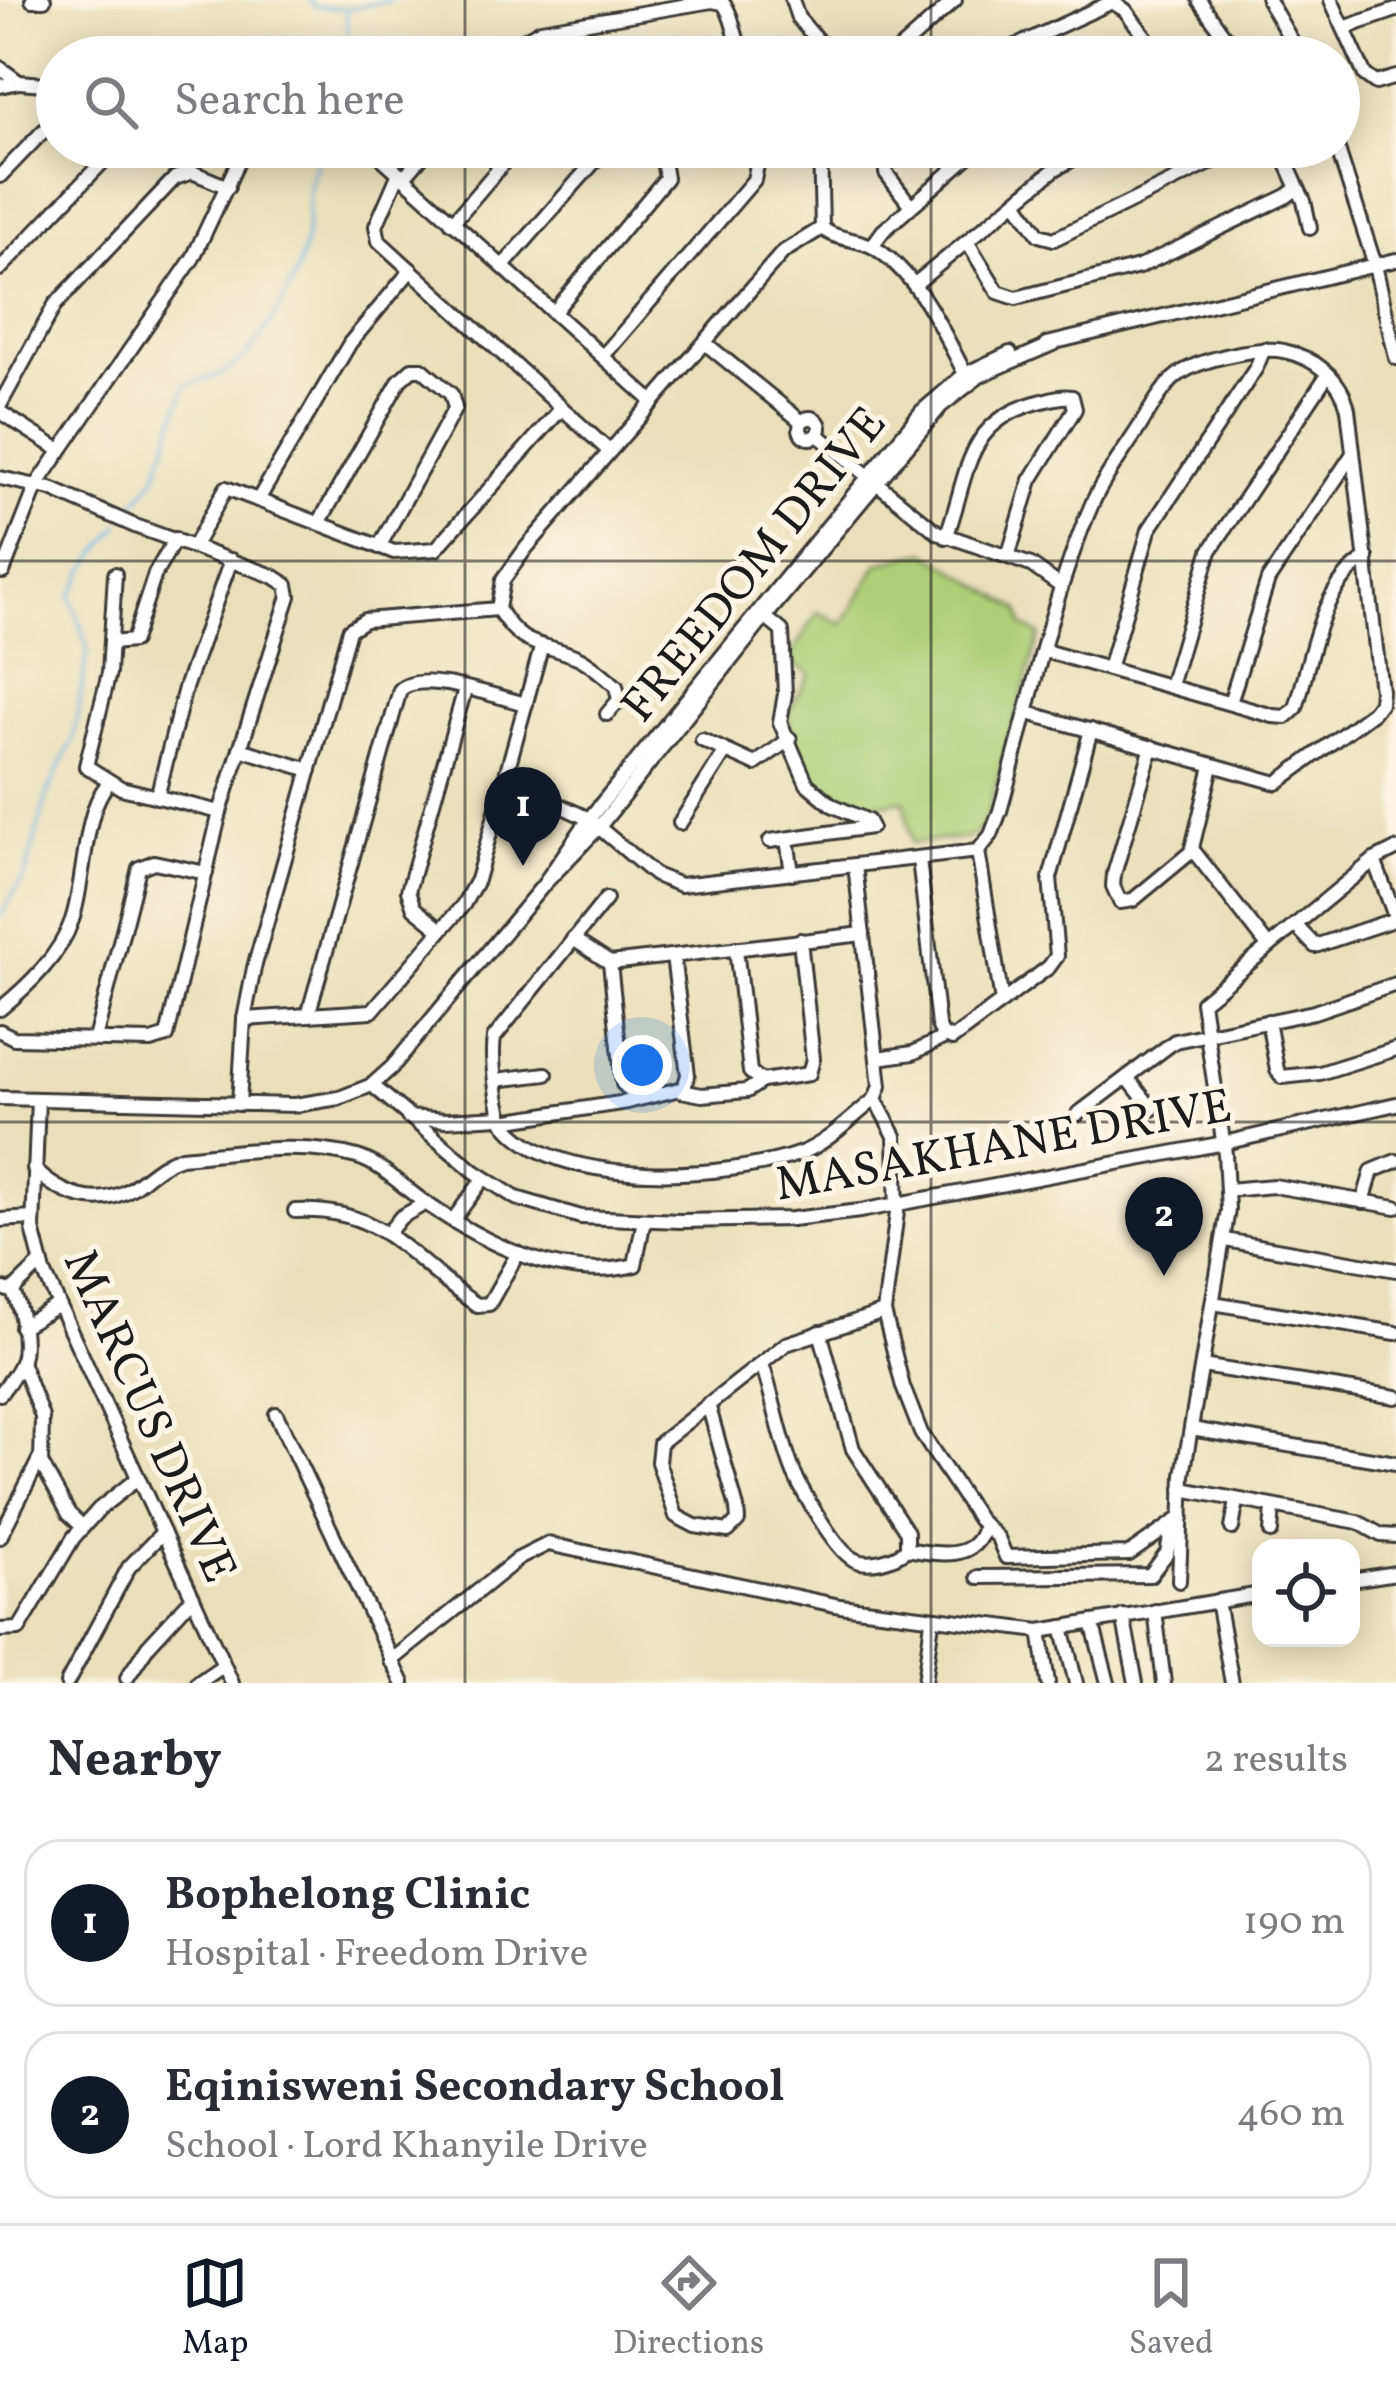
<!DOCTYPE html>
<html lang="en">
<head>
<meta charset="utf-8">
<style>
	:root { --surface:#fff; --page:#f2f2f3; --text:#2b2b33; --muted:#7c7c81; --line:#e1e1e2; --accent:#111827 }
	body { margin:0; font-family:Vollkorn,serif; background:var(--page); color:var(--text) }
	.controls { position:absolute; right:36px; bottom:36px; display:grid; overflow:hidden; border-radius:24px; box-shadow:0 6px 30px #0003 }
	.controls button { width:108px; height:108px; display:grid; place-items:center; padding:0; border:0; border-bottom:3px solid var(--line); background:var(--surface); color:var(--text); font:60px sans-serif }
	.you { position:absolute; left:642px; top:1065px; width:42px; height:42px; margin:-30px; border:9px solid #fff; border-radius:50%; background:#1a73e8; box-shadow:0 0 0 18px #1a73e833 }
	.badge { display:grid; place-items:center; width:78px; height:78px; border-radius:50%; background:var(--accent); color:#fff; font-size:39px; font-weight:700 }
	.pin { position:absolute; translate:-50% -99px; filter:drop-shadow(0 3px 6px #0008) }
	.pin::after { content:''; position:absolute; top:63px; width:42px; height:36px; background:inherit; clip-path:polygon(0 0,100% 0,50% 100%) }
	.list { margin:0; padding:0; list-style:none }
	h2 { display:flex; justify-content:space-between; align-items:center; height:156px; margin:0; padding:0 48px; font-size:51px }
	h2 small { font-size:39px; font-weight:400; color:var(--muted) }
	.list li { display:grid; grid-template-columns:78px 1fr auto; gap:36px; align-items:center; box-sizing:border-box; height:168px; margin:0 24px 24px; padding:0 24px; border:3px solid var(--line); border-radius:36px }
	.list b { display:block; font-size:45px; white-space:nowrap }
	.list p { margin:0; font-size:39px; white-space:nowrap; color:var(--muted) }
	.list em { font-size:39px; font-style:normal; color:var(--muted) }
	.icon { flex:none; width:66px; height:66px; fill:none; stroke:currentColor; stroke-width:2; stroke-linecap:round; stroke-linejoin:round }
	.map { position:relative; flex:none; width:1396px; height:1683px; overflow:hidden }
	.search { position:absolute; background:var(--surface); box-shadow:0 6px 30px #0003; left:36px; right:36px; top:36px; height:132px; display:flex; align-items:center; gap:30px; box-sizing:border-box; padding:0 42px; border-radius:66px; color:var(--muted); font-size:45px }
	.sheet { height:540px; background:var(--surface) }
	nav { display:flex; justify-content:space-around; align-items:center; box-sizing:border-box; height:168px; border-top:3px solid var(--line); background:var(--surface); font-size:33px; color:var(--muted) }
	nav a { display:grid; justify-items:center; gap:6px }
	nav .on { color:var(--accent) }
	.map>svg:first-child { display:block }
	.green { fill:#adcf77; stroke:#64764a; stroke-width:3 }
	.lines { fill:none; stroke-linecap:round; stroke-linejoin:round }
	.stream { stroke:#69b4e2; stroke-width:3 }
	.minor-casing { stroke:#3b3934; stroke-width:18 }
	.minor { stroke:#fff; stroke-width:12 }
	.grid { fill:none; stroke:#1c1c1c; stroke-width:3; stroke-opacity:0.55 }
	.labels { text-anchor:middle; stroke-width:10; stroke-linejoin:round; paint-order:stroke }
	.street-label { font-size:48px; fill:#1c1c1c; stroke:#fcf5e5 }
</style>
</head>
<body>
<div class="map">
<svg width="1396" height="1683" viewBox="0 0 1396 1683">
	<rect width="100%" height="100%" fill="#fcf5e5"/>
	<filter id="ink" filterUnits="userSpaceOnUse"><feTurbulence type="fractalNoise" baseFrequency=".00833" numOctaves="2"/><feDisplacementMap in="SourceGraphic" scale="24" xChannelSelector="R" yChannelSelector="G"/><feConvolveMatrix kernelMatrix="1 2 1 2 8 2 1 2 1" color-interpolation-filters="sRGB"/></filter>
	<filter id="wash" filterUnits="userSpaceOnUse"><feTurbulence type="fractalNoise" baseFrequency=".004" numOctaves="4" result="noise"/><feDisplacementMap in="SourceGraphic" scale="48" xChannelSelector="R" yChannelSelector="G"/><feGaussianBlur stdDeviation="2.7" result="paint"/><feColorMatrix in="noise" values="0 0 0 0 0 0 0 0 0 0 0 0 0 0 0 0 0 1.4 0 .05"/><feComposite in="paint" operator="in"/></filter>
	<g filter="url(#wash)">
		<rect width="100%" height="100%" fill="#eadfba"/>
		<!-- green -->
		<polygon class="green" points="926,552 1020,610 1023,626 1040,635 984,826 969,838 912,843 904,800 859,808 807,774 786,716 810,674 788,660 818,612 843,624 879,563"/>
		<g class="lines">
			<!-- stream -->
			<g class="stream">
				<polyline points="309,0 315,6 346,9 349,57"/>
				<polyline points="346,9 391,0"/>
				<path d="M125,516L156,476L186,385C198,381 211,379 222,373C258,356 295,286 304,248C313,206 300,190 324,147"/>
				<polyline points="0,916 25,876 48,792 73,740 88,650 71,597 85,570 120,524"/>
			</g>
		</g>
	</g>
	<g filter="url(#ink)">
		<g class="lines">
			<defs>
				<g id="minor">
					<polyline points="32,0 44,0"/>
					<polyline points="792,0 798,18 832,57"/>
					<polyline points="1199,0 1239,57"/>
					<polyline points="1268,0 1301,57"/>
					<polyline points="1331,0 1365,75 1376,83 1396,77"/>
					<polyline points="1344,28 1396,10"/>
					<path d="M508,57L525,39L541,30L712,1L723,3C736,19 732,40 747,57"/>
					<polyline points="891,57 955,0"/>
					<polyline points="992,57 1112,2 1125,10 1147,39 1145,51 1138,57"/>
					<polyline points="0,68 19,82 57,85"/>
					<polyline points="0,86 19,82"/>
					<polyline points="820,147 822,228"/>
					<polyline points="887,147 886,173 911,206"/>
					<polyline points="1279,147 1304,201 1310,228"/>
					<polyline points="1337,147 1375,265 1396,358"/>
					<polyline points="384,160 653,402"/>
					<polyline points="399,173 376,226 379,241 609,451"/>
					<polyline points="0,176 57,117"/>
					<polyline points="404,177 430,147"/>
					<polyline points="1016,201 1039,235 1054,239 1243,147"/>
					<polyline points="452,223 517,147"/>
					<path d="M822,228C837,241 859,238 875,248C921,277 944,335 969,381"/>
					<polyline points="968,243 998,292 1016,298 1139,267 1287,196 1296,189"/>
					<polyline points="872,246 883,231 979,147"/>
					<polyline points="503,266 601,154 611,147"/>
					<polyline points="0,269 117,147"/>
					<polyline points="915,284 1055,169 1095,147"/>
					<polyline points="554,312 666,178 663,161 650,147"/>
					<polyline points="705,343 802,422"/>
					<polyline points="1047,344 1396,260"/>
					<polyline points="603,356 754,180 757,165 743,147"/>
					<polyline points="0,405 55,305 175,178 192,172 228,187"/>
					<polyline points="0,412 58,449"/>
					<circle cx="810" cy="428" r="10"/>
					<polyline points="818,435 937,532 1031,565 1059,585"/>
					<polyline points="0,478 51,489 135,526 273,576 287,585 289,596 220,812 167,1036 151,1041 14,1038 0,1031"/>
					<polyline points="258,500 350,343 411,270"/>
					<polyline points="319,523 400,380 412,369 422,369 451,394 455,408 379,547"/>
					<path d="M946,537C969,476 963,424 1035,403C1048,400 1059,395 1072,397L1075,409L1031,480L1008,557"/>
					<polyline points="194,546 226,488 394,552 436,549 561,409"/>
					<polyline points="3,572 37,485 193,258 245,147"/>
					<polyline points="115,574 109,673 86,766 121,788 220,812"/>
					<polyline points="765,617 782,631 785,694 780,722 807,784 832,805 868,821 871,827"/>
					<polyline points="111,643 133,641 155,574 175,539"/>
					<path d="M1045,651L1273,716L1286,717L1296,708C1312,658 1318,588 1367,558"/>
					<polyline points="1109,669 1149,530 1256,368 1264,349"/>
					<polyline points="1170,686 1210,551 1328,374"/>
					<polyline points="1230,703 1268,580 1352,455"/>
					<path d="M607,714L619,700L616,686C604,676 591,663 577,657C538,640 524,651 498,609L503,580L526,548L783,252L822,228"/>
					<polyline points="702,740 755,764 790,739"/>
					<polyline points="1152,747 1114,874 1113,886 1120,902 1133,900 1191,852 1212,766"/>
					<polyline points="240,749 310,770"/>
					<path d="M505,780L589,819L655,875L680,885L978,851L991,835L1000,811C1029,708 1050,601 1092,504C1104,476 1124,452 1140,426C1151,409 1162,387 1178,375C1199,359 1259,346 1284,351C1315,358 1341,378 1348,409L1381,691L1380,703L1373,712L1277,783L1028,713"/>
					<polyline points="157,797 185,688 231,560"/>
					<polyline points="680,823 725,752"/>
					<polyline points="787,839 792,873"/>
					<polyline points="770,841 871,827"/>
					<polyline points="1192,849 1268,946"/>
					<polyline points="978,851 1002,1002"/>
					<polyline points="919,859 938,1025 942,1034 952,1039 1049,967 1057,956 1050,878 1091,730"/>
					<polyline points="855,865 880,1086 875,1099 895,1136 897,1212 884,1312 903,1387 921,1433 979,1520 998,1538 1006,1557 1129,1554 1182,1517"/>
					<polyline points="548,878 589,819 922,411 965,374 1010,353"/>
					<path d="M606,899L494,1038C491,1056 496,1114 508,1128C563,1189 730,1179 801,1153C828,1143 853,1116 875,1099"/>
					<polyline points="1295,925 1315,946 1396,919 1374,860"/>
					<polyline points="441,930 414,908 408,891 465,689"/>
					<polyline points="573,939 610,963 863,934"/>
					<polyline points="736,948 750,1072 762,1081"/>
					<polyline points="610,963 623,1084 636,1097"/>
					<path d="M0,1009C28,986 60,956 72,920C85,884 83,808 109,783"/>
					<path d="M308,1015L400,690C422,669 496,697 526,704"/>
					<polyline points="244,1019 372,1011 463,905 477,880 541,648"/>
					<polyline points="1268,1021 1277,1070 1282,1077 1320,1073 1396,1049"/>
					<polyline points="95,1039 139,868 154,862 206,873"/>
					<polyline points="878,1058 913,1053 945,1037"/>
					<polyline points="1127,1077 1152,1109"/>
					<polyline points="496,1080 546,1074"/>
					<polyline points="372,1085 474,1171 516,1198 581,1217 680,1221 792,1219 860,1211 1224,1143 1396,1104"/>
					<polyline points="681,1091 702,1095 747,1091 762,1081 809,1074 813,1059 800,940"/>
					<polyline points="0,1098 295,1105 339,1098 372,1085 392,1067 546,882 599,827 765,617 941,406 981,375 1055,343"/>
					<polyline points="38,1099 33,1229 44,1272 232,1683"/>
					<polyline points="239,1104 244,1019 254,968 349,630 365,620 498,609"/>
					<polyline points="1078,1114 1175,1041 1314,1012 1396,984"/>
					<polyline points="408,1117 445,1120 501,1117"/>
					<polyline points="503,1121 627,1102 684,1088 688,1075 673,956"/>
					<path d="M34,1169C60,1195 98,1210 132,1188C149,1176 161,1163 181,1157C237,1152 302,1141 357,1157C384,1165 404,1189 427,1204C484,1243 562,1284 635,1265L644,1220"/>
					<polyline points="1227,1190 1274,1186 1396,1207"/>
					<polyline points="1363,1202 1372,1171 1396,1161"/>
					<path d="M295,1211C385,1206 410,1261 477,1305L489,1304L518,1253"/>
					<polyline points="0,1220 33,1218"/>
					<polyline points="453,1220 484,1178"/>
					<polyline points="388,1233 401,1217 426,1203"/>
					<polyline points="1225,1240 1396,1270"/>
					<path d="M0,1288L12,1291C21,1305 27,1342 22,1360C18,1372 7,1384 0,1394"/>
					<polyline points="12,1291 41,1263"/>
					<polyline points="1213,1303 1396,1333"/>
					<polyline points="21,1327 58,1305"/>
					<polyline points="820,1332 853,1449 907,1532 907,1549"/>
					<polyline points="21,1362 42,1417 41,1463 69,1514 83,1527"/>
					<path d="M762,1364C774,1400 780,1439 794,1473C803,1493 835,1549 853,1559C868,1568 895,1559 907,1549"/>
					<polyline points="1202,1366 1396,1397"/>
					<polyline points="708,1404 737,1508 738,1521 728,1531 695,1526 676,1516 658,1462 660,1443 786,1344 884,1312"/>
					<polyline points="276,1414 403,1683"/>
					<polyline points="1191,1429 1396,1463"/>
					<polyline points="1182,1489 1358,1522 1381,1535 1396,1536"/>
					<polyline points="1232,1528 1237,1501"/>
					<polyline points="1271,1532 1273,1507"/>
					<polyline points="0,1537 40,1458"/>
					<path d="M907,1549C932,1553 976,1564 984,1526"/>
					<polyline points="978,1577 1150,1575 1167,1553 1172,1527"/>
					<polyline points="1351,1580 1396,1573"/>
					<polyline points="1179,1581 1183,1475 1228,1210 1225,1154 1202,1002 1374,860 1396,849"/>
					<polyline points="1217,1601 1232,1683"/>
					<polyline points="1155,1611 1164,1683"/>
					<polyline points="1123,1616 1136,1683"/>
					<polyline points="1092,1622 1108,1683"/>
					<polyline points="1062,1627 1076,1683"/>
					<polyline points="0,1630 19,1629 74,1537 99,1509 138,1478"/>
					<polyline points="1040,1631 1048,1683"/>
					<polyline points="391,1661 518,1559 548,1544 840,1606 1040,1631 1261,1594"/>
					<polyline points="127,1678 148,1646 193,1597"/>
					<polyline points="67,1683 129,1567 163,1532"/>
					<polyline points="198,1683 224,1665"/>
					<polyline points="924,1683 932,1620"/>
				</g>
			</defs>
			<!-- minor casing -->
			<use href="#minor" class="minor-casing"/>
			<!-- minor -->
			<use href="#minor" class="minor"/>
		</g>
	</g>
	<!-- grid -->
	<path class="grid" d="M465,0V57M931,0V57M465,147V1683M931,147V1683M0,561H1396M0,1122H1396"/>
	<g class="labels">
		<!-- street labels -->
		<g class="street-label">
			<text transform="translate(752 563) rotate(-51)" y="17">FREEDOM DRIVE</text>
			<text transform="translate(1003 1143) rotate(-10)" y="17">MASAKHANE DRIVE</text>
			<text transform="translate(152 1415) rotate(66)" y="17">MARCUS DRIVE</text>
		</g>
	</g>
</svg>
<div class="controls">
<button><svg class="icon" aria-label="locate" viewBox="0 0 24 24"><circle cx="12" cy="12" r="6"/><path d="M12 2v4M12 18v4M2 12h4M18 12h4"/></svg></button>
</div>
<div class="you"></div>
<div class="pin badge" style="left:523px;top:866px">1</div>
<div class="pin badge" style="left:1164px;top:1276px">2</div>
<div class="search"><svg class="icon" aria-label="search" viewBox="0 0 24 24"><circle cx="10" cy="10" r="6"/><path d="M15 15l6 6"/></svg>Search here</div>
</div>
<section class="sheet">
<h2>Nearby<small>2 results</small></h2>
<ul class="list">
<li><span class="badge">1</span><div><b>Bophelong Clinic</b><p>Hospital · Freedom Drive</p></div><em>190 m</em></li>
<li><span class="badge">2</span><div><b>Eqinisweni Secondary School</b><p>School · Lord Khanyile Drive</p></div><em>460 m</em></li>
</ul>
</section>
<nav>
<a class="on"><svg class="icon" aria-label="map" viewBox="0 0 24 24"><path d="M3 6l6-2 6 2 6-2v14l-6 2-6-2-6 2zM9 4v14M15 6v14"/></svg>Map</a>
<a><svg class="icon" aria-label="directions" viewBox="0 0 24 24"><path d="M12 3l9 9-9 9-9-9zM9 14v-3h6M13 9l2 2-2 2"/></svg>Directions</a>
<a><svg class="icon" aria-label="saved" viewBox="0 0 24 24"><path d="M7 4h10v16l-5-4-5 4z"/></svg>Saved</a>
</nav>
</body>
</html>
